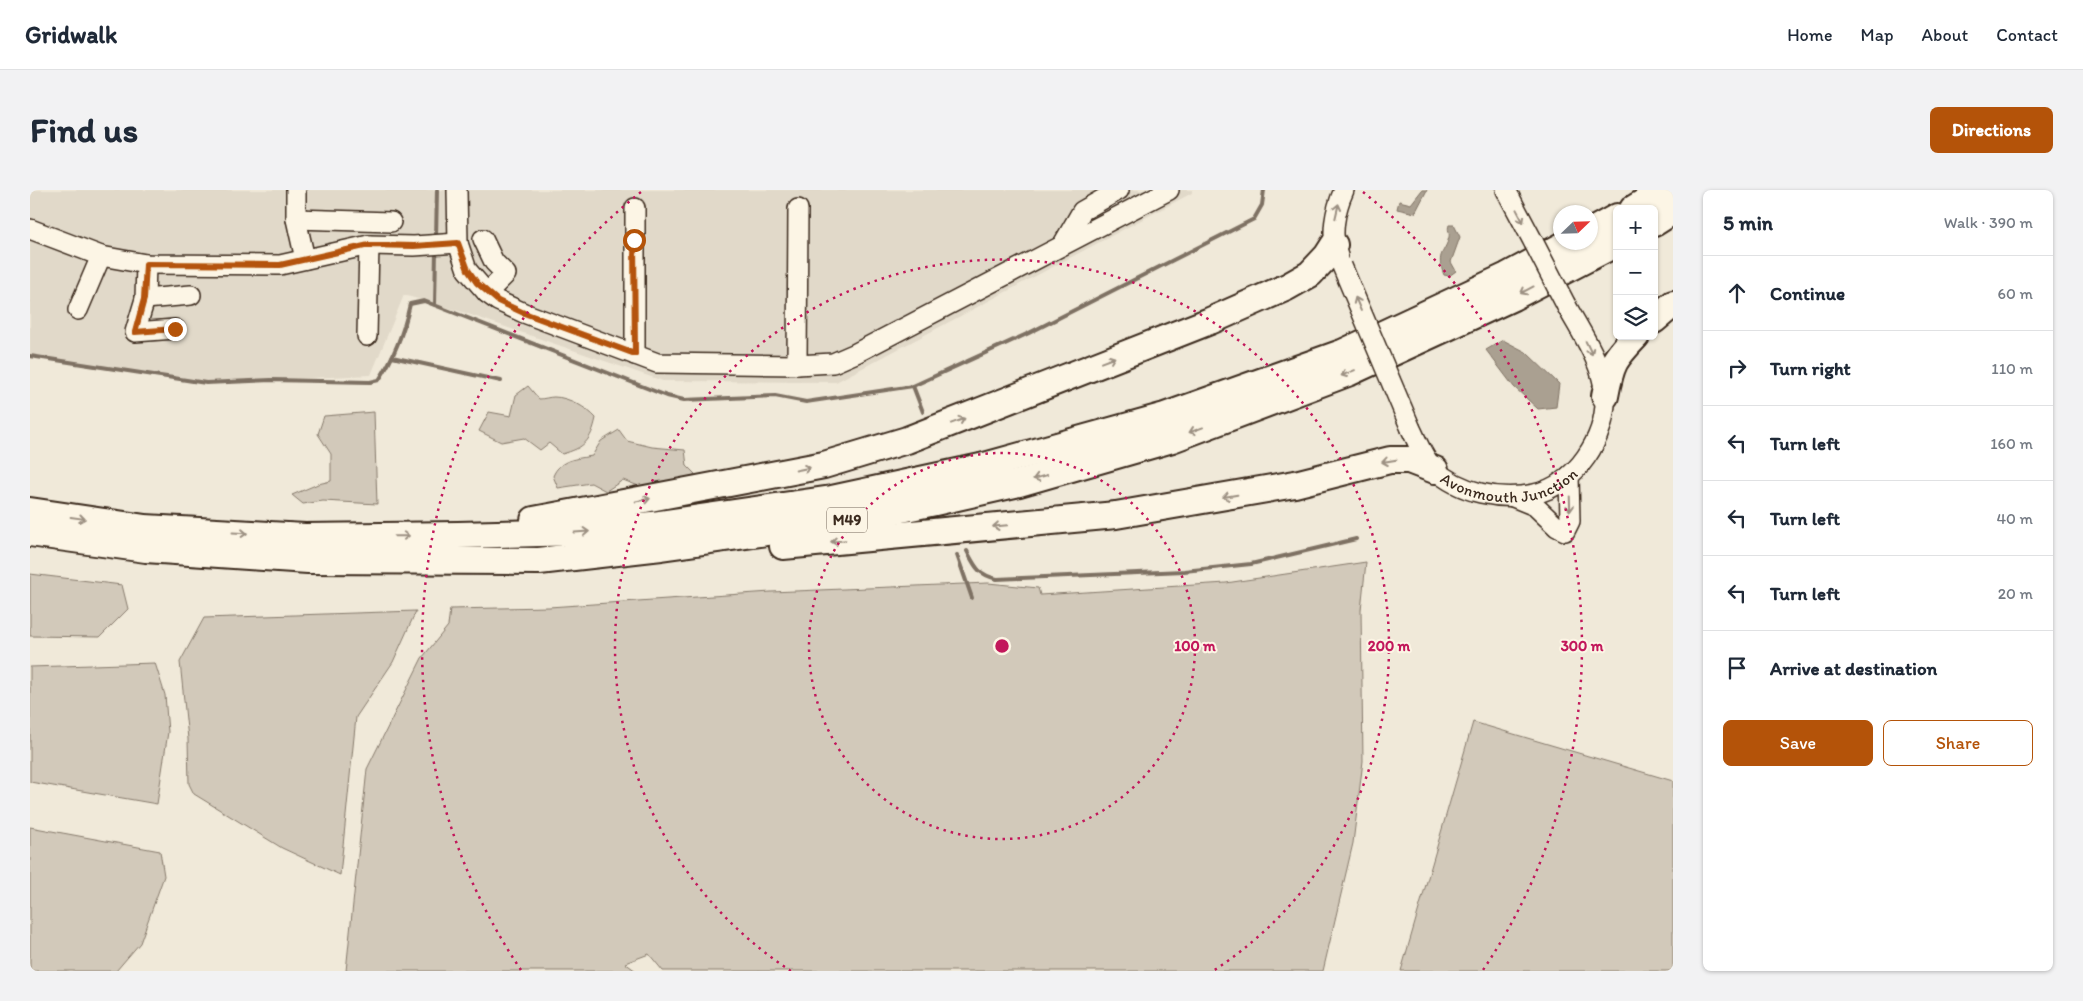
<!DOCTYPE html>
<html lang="en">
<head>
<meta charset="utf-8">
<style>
	:root { --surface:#fff; --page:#f2f2f3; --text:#1f2937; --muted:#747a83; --line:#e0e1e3; --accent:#b45309 }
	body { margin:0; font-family:Itim,sans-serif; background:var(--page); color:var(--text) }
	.controls { position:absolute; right:15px; top:15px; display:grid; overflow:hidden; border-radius:8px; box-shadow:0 1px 4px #0004 }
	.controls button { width:45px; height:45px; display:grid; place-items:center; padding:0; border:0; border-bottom:1px solid var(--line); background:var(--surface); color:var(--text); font:25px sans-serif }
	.compass { position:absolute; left:1523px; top:15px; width:45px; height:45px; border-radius:50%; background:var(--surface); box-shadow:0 1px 4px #0004; rotate:67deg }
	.stop { position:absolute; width:15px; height:15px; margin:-11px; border:4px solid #b45309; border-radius:50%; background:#fff }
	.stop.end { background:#b45309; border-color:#fff; box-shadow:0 1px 5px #0008 }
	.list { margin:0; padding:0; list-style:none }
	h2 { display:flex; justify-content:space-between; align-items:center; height:65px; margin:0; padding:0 20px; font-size:21px }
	h2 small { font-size:16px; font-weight:400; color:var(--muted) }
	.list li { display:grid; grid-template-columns:32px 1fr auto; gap:15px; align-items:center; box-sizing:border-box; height:75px; padding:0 20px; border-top:1px solid var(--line) }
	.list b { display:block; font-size:19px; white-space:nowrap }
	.list em { font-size:16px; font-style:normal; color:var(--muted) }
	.actions { display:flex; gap:10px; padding:15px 20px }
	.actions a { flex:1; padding:11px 0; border:1px solid var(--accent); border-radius:8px; text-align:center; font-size:18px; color:var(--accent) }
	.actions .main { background:var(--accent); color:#fff }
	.icon { flex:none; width:28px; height:28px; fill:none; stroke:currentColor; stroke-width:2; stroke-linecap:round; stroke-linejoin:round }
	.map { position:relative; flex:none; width:1643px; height:781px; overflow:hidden; border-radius:8px }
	header { display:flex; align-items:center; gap:30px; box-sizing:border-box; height:70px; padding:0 25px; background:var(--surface); border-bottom:1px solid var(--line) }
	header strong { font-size:24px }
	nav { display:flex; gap:28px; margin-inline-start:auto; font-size:18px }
	.intro { display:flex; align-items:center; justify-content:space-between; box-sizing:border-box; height:120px; padding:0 30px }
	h1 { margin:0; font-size:35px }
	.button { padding:12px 22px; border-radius:8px; background:var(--accent); color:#fff; font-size:18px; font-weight:700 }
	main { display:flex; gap:30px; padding:0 30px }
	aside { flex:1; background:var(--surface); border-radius:8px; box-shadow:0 1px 4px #0004 }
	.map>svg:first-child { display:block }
	.built { fill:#e1d9c9 }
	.green { fill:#d2c9ba; stroke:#867a6c }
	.water { fill:#aaa091; stroke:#7e7163 }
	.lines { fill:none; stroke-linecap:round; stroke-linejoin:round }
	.stream { stroke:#7e7163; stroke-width:4 }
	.minor-casing { stroke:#3b2a1e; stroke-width:22 }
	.highway-casing { stroke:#3b2a1e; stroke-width:30 }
	.minor { stroke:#fcf5e5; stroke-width:19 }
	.highway { stroke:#fcf5e5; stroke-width:26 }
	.minor-bridge-casing { stroke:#3b2a1e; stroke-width:22; stroke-linecap:butt }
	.minor-bridge { stroke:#fcf5e5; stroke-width:19 }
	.oneway { stroke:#9c9082 }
	.route { stroke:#b45309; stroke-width:6 }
	.ring { fill:none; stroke:#c2185b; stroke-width:2.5; stroke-dasharray:2.5 5 }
	.labels { text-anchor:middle; stroke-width:4; stroke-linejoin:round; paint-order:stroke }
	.shield { fill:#fcf5e5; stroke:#75675a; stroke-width:1 }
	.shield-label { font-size:15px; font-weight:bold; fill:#3b2a1e }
	.street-label { font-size:16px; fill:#3b2a1e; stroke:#fcf5e5 }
	.centre { fill:#c2185b; stroke:#fcf5e5; stroke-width:2.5 }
	.ring-label { font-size:15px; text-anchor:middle; font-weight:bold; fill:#c2185b; stroke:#fcf5e5; stroke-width:4; stroke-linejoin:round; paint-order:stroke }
</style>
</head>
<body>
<header>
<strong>Gridwalk</strong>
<nav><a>Home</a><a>Map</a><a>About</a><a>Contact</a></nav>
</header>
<div class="intro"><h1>Find us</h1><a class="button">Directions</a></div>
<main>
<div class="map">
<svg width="1643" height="781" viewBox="0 0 1643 781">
	<rect width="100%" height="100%" fill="#f0e9d9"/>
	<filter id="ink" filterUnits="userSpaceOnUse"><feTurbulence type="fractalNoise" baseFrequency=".02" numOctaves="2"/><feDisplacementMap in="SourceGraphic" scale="10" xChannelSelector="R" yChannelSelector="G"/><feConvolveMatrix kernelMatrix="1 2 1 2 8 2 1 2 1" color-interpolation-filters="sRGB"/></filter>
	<g filter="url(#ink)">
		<!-- built -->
		<polygon class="built" points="0,0 1162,0 1162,3 806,192 633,191 432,122 374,105 341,185 176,193 0,166"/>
		<!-- green -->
		<g class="green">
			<path d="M498,196L509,209C514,209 519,207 524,207C539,207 557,218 566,228C561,251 554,258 532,264L519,253L510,260L494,248L471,252L449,241L459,222L481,226L486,205Z"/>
			<polygon points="344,222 347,314 293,311 273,314 262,305 288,294 301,291 301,264 288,244 294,226"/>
			<path d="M589,240L597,251L622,257L655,260L657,276L665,284L653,292L619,300L593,290L576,301L561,293L528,298L523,286C530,269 546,269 562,266L571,251Z"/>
			<polygon points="1336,372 1331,420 1333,571 1323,653 1293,781 633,781 619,764 595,773 606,781 316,781 337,579 392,468 418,436 420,419 519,417 741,402 958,393 1008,398 1010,405 1196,393"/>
			<polygon points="0,384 92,395 98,419 70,447 0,446"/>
			<polygon points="386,421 363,472 326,527 310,685 252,658 164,604 159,594 158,549 150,472 174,428"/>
			<polygon points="125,473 135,505 138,542 127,614 0,592 0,477"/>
			<polygon points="1443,532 1643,591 1643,781 1371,781"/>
			<polygon points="0,637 130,661 134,686 110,753 86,781 0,781"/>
		</g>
		<!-- water -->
		<g class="water">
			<polygon points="1392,0 1397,0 1385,23 1367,19 1369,11 1381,14"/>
			<path d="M1419,35H1424L1430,47L1421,72L1426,81L1419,86L1414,85C1405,63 1415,64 1419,47C1420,42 1417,40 1419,35Z"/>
			<polygon points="1473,150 1496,162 1529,194 1526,217 1508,219 1484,197 1456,160"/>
		</g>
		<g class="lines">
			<!-- stream -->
			<g class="stream">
				<polyline points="406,48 407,0"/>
				<polyline points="405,115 406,60"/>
				<path d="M0,166L176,193L241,190L340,192L349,190C364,167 374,141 380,114L394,111L637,206L654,210L745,206L776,212L883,196L999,143L1224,29L1232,15L1234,0"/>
				<polyline points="362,167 471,191"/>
				<polyline points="883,196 893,222"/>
				<path d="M937,361C946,378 948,384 967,389L1154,381L1221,374L1326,349"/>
				<polyline points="927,365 942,408"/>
			</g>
			<defs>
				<g id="minor">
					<polyline points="266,0 266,29 275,69"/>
					<polyline points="427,0 428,53 437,80 457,103 468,111 494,123 627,173 767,175 803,173 826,163 1139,0"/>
					<polyline points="1476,0 1504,53"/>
					<polyline points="266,29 361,32"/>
					<polyline points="0,39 71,66 116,74 250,75 339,55 384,56 428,53"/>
					<polyline points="453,49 464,72 476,84 457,103"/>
					<polyline points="1033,54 1052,21 1089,0"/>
					<path d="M1308,66C1300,45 1305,20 1314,0"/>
					<polyline points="116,74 115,109 105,142 145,139"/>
					<polyline points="115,109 161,105"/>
					<polyline points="48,120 71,66"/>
					<polyline points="337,146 339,55"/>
					<polyline points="605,165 605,18"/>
					<polyline points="767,175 768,19"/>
					<path id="s1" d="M1381,239C1388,253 1393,268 1404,279C1430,303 1470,311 1504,304C1546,295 1577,247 1575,206C1573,173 1551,143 1536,115"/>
					<polyline points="1483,307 1505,316 1527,337 1535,341 1540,331 1539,286"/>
				</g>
				<g id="highway">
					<polyline points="1603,19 1634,0"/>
					<polyline points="1624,33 1643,21"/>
					<polyline points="1560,42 1587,27"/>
					<polyline points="1624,130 1643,114"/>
					<path d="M1575,206C1581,174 1583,170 1606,146"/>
					<polyline points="0,321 115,338 275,347 428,345 550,342 622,335 802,309 951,277 1135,226 1312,163 1477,86 1540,52"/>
					<polyline points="504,330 794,275 877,250 1180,131 1257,97 1280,84 1297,66 1304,55"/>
					<polyline points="0,343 116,359 278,370 509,371 631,357 808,332 905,312 989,293 1142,249 1320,182 1483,107 1587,53"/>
					<polyline points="753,356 1086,325 1265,294 1360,270 1379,270 1405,280"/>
				</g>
			</defs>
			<!-- minor casing -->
			<use href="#minor" class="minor-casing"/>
			<!-- highway casing -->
			<use href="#highway" class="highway-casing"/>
			<!-- minor -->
			<use href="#minor" class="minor"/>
			<!-- highway -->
			<use href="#highway" class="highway"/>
			<defs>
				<g id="minor-bridge">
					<polyline points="1504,53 1536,115"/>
					<polyline points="1312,76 1381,239"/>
				</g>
			</defs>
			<!-- minor-bridge casing -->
			<use href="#minor-bridge" class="minor-bridge-casing"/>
			<!-- minor-bridge -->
			<use href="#minor-bridge" class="minor-bridge"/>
		</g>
		<!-- one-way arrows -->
		<defs><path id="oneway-shaft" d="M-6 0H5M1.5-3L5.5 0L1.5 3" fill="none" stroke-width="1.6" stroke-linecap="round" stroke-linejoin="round" transform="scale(1.25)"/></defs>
		<g class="oneway">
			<use href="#oneway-shaft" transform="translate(1307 21) rotate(-77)"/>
			<use href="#oneway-shaft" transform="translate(1490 26) rotate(62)"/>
			<use href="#oneway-shaft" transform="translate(1497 100) rotate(152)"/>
			<use href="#oneway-shaft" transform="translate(1328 114) rotate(-113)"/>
			<use href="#oneway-shaft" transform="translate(1559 158) rotate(64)"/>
			<use href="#oneway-shaft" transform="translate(1078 170) rotate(-21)"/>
			<use href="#oneway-shaft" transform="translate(1318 183) rotate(158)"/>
			<use href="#oneway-shaft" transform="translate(928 231) rotate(-20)"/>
			<use href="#oneway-shaft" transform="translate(1166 240) rotate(160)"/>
			<use href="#oneway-shaft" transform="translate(1359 271) rotate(171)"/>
			<use href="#oneway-shaft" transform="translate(773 279) rotate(-11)"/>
			<use href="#oneway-shaft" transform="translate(1010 287) rotate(164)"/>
			<use href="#oneway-shaft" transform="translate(1200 306) rotate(170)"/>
			<use href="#oneway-shaft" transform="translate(613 310) rotate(-11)"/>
			<use href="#oneway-shaft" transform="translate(1540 314) rotate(88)"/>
			<use href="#oneway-shaft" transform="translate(48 328) rotate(8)"/>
			<use href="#oneway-shaft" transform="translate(970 336) rotate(175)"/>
			<use href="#oneway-shaft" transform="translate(552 342) rotate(-4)"/>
			<use href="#oneway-shaft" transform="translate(210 343) rotate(3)"/>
			<use href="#oneway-shaft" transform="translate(372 346) rotate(-1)"/>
			<use href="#oneway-shaft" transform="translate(808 351) rotate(174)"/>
		</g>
	</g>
	<g class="lines" filter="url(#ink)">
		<!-- route -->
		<polyline class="route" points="145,139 105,142 114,109 116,74 250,75 339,55 384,56 428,53 438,80 447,93 468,111 494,123 605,164 604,50"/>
	</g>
	<!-- distance rings -->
	<g class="ring">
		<circle cx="972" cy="456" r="193"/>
		<path d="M761 781A387 387 0 1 1 1183 781"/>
		<path d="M491 780A580 580 0 0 1 611 2M1333 2A580 580 0 0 1 1453 780"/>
	</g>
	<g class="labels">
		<!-- shield labels -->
		<rect class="shield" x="797" y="317.5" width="40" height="25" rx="4"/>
		<g class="shield-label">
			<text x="817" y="335">M49</text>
		</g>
		<!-- street labels -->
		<g class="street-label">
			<text dy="6" stroke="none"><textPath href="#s1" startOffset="129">Avonmouth Junction</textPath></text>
		</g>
	</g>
	<circle cx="972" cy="456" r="8" class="centre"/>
	<g class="ring-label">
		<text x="1165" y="461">100 m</text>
		<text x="1359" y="461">200 m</text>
		<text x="1552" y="461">300 m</text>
	</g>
</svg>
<div class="controls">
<button>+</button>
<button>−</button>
<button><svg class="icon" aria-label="layers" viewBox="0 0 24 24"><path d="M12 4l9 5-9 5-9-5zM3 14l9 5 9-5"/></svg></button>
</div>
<svg class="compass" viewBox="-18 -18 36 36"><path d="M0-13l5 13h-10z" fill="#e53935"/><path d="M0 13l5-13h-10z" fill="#747a83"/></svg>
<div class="stop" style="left:604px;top:50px"></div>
<div class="stop end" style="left:145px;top:139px"></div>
</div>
<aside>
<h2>5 min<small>Walk · 390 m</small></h2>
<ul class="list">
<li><svg class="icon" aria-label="ahead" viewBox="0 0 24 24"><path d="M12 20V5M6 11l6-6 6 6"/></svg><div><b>Continue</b></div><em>60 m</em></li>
<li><svg class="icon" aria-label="right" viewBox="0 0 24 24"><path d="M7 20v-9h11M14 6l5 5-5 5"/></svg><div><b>Turn right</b></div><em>110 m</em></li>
<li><svg class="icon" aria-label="left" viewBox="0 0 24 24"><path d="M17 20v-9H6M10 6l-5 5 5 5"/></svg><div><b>Turn left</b></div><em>160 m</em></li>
<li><svg class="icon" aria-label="left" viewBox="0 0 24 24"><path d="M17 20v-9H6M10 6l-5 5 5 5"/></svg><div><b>Turn left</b></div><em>40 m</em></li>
<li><svg class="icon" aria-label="left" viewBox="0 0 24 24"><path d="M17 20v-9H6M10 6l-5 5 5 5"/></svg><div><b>Turn left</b></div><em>20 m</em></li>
<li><svg class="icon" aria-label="arrive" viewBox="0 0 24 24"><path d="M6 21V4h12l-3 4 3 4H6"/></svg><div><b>Arrive at destination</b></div></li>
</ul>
<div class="actions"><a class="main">Save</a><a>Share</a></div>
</aside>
</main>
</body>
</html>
